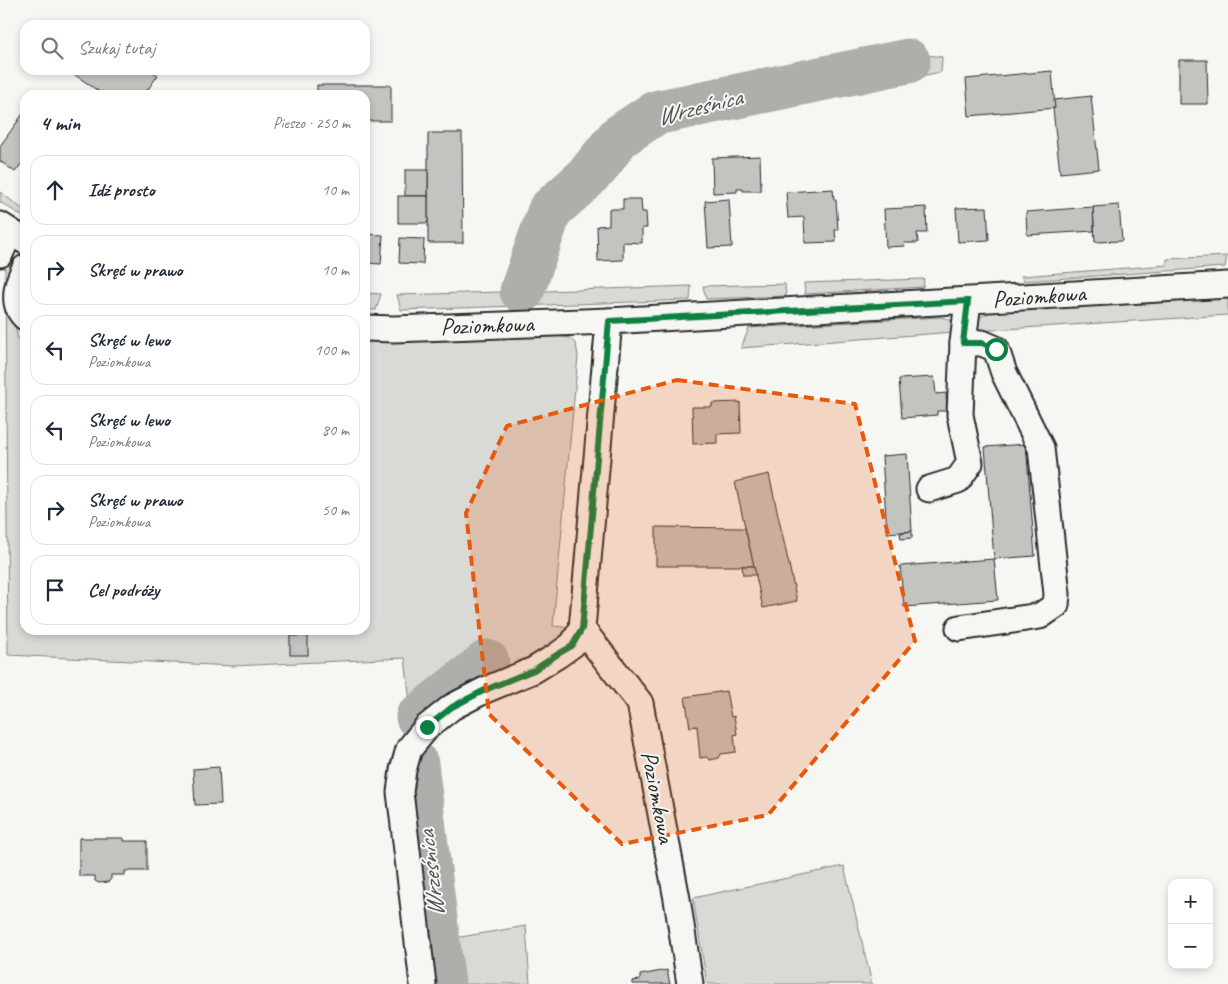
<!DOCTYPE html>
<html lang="pl">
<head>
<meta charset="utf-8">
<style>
	:root { --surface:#fff; --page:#f2f2f3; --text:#1f2937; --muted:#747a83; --line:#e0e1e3 }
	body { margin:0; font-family:Caveat,sans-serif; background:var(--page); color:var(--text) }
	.controls { position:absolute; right:15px; bottom:15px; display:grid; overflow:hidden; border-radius:10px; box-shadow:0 2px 8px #0003 }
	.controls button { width:45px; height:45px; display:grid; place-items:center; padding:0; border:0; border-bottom:1px solid var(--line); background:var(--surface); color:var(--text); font:25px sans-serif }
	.stop { position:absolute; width:15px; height:15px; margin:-11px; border:4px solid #0b8043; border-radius:50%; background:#fff }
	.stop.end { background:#0b8043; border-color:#fff; box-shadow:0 1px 5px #0008 }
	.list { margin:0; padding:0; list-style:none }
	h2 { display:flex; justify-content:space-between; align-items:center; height:65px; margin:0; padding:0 20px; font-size:21px }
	h2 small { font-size:16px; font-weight:400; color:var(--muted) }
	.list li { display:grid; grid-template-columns:32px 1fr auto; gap:15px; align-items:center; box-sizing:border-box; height:70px; margin:0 10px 10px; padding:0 10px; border:1px solid var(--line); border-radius:15px }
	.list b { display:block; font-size:19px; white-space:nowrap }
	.list p { margin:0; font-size:16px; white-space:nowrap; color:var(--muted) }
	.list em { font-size:16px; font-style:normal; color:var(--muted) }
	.icon { flex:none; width:28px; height:28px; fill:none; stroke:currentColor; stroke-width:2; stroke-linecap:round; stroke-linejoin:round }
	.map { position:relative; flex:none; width:1228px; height:984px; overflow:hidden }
	.search { position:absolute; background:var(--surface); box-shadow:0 2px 8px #0003; left:20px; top:20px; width:350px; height:55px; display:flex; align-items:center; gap:12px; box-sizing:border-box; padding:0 18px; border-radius:15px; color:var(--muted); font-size:19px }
	.panel { position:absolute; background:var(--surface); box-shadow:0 2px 8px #0003; left:20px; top:90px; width:350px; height:545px; border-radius:15px }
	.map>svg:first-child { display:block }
	.green { fill:#d9d9d5; stroke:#828280 }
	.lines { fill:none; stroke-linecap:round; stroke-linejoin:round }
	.river { stroke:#aeaeab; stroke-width:45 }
	.building { fill:#c3c3c0; stroke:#2b2b2b }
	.minor-casing { stroke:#2b2b2b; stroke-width:29 }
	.minor { stroke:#f6f6f2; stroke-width:25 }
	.route { stroke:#0b8043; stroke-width:6 }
	.marked { fill:#e8590c; fill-opacity:0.2; stroke:#e8590c; stroke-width:4; stroke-dasharray:10 6; stroke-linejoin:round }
	.labels { text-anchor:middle; stroke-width:4; stroke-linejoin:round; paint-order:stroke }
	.street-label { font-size:24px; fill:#2b2b2b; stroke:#f6f6f2 }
	.water-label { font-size:25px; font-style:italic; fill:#525251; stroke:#f6f6f2 }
</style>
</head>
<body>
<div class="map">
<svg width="1228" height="984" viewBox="0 0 1228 984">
	<rect width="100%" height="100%" fill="#f6f6f2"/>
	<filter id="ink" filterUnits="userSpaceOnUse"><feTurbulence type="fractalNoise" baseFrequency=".02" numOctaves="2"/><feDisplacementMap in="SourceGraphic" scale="10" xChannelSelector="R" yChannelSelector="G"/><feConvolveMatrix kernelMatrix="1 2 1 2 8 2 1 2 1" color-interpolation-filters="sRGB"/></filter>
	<g filter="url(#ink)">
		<!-- green -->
		<g class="green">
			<polygon points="906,52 942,57 941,72 690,123 644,139 613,182 570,218 545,291 691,286 690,300 401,310 397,295 500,292 544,201 555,186 576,174 593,149 609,132 648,106"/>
			<polygon points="0,192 25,211 25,218 0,202"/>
			<polygon points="1227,256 1225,267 1024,281 1021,276 1167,265 1167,259"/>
			<polygon points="5,265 15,265 10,300 18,339 25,343 25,381 22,399 25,401 25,630 365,630 365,339 413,341 556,336 570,338 576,344 578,356 553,626 571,628 568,637 413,729 405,658 233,666 8,655"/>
			<polygon points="924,279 923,287 805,294 804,283"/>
			<polygon points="785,284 786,296 706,299 703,286"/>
			<polygon points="365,293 381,294 376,310 365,310"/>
			<polygon points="1228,296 1228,315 976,331 975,323 980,317 990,312"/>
			<polygon points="940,317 949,319 953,324 954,332 741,348 749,328"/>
			<polygon points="427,740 455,938 526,926 530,984 430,984 410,775"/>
			<polygon points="844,866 872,984 707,984 693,898"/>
		</g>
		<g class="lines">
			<!-- river -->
			<g class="river">
				<polyline points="522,291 550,210 586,178 619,137 655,113 908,61"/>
				<polyline points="418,717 487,662"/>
				<polyline points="416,764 443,984"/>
			</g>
		</g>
		<!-- building -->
		<g class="building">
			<polygon points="1179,60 1207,60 1208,104 1179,104"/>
			<polygon points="68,70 150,70 158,75 144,95 104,95"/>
			<polygon points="1052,71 1055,108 969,116 966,79"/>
			<polygon points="317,85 391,85 391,121 365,121 365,95 317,95"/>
			<polygon points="1091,96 1099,169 1060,173 1053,109 1055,108 1054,100"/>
			<polygon points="25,111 25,159 15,172 0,161 0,146"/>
			<polygon points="428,133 462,133 463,243 428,243"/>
			<polygon points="760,156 761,191 743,191 743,189 737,189 737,192 713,193 712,158"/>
			<rect x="405" y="170" width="23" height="26"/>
			<polygon points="833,189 834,200 836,200 838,230 835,230 836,242 805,243 804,217 788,218 786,192"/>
			<rect x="398" y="196" width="30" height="27"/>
			<polygon points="623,199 641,199 642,212 646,212 647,228 642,228 642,243 623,242 623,260 598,261 597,226 609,225 609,209 623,209"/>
			<polygon points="729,199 732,247 708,248 705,201"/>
			<polygon points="1119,205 1122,241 1095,242 1093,207"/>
			<polygon points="926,207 927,233 917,233 918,243 904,243 905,246 886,247 884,209"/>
			<polygon points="987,207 989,240 958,242 956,208"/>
			<polygon points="1093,207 1094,231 1027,235 1026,212"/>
			<polygon points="365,234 383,235 381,264 365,263"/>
			<polygon points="400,238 424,239 423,264 399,263"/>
			<polygon points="934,377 936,394 946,393 947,411 937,411 937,415 902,418 899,379"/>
			<polygon points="740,402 741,433 717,434 717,443 693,444 692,407 712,407 712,403"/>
			<polygon points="1026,444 1035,556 994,559 985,447"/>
			<polygon points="907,454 912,531 887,533 882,456"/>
			<polygon points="769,474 797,601 763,608 735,482"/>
			<polygon points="656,527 745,528 754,566 656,566"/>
			<polygon points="912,531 912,538 901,539 900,533"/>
			<polygon points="994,559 998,600 904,607 900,566"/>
			<polygon points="742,566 754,566 756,575 743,575"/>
			<rect x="290" y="636" width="18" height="19"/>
			<polygon points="726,691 731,717 734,716 737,734 734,735 736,752 721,754 719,758 710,760 706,757 700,758 697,726 690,727 685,697"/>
			<polygon points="219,767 221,804 195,805 193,769"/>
			<polygon points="79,838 124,838 124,841 147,841 147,871 125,871 125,875 111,875 111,879 108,882 99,883 95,881 95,876 79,876"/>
			<polygon points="667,970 670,984 632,984 632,981 640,980 640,975"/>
		</g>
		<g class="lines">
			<defs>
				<g id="minor">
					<polyline points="0,225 25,241"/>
					<polyline points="0,254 10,232"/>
					<path d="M25,268C17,283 11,304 25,317"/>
					<polyline points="365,328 394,329 609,321 1228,285"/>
					<polyline points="929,489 958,480 970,463 960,415 963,343 968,301"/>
					<polyline points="959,628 1040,616 1056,605 1057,594 1041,448 1004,373 996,349 982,343 963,343"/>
					<polyline points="582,629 640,703 677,899 690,984"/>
					<polyline points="423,984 400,792 403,770 409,749 427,727 452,707 485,690 534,670 558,655 572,645 582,629 609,321"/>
				</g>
			</defs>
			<!-- minor casing -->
			<use href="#minor" class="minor-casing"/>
			<!-- minor -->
			<use href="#minor" class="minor"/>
		</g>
	</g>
	<g class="lines" filter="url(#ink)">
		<!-- route -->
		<polyline class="route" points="427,727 452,707 485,690 534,670 558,654 572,646 582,629 609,321 968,301 963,343 982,343 996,349"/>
	</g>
	<!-- marked area -->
	<path class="marked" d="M677,380L855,404L915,641L768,815L622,844L489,714L466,513L507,426Z"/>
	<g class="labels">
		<!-- street labels -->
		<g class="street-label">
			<text transform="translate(1039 296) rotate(-4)" y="8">Poziomkowa</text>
			<text transform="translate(487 325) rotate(-2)" y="8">Poziomkowa</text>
			<text transform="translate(658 797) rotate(79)" y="8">Poziomkowa</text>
		</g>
		<!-- water labels -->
		<g class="water-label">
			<text transform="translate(699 106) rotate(-14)" y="9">Wrześnica</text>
			<text transform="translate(430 874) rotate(-97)" y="9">Wrześnica</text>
		</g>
	</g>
</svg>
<div class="controls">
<button>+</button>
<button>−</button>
</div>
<div class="stop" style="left:996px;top:349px"></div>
<div class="stop end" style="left:427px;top:727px"></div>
<div class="search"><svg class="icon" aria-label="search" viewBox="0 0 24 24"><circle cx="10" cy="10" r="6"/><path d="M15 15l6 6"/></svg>Szukaj tutaj</div>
<section class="panel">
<h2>4 min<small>Pieszo · 250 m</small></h2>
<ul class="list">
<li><svg class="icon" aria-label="ahead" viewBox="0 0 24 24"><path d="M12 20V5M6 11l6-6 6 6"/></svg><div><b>Idź prosto</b></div><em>10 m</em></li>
<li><svg class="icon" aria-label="right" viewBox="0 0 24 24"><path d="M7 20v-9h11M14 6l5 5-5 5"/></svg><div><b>Skręć w prawo</b></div><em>10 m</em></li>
<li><svg class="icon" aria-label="left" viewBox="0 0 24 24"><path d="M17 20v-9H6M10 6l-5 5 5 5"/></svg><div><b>Skręć w lewo</b><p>Poziomkowa</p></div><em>100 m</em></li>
<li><svg class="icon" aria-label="left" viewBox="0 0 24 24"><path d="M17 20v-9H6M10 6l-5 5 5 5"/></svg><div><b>Skręć w lewo</b><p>Poziomkowa</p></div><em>80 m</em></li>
<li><svg class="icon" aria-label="right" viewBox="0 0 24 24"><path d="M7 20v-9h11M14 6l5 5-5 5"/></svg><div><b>Skręć w prawo</b><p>Poziomkowa</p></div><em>50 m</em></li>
<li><svg class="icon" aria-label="arrive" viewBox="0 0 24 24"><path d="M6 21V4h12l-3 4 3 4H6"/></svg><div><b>Cel podróży</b></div></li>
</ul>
</section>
</div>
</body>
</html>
